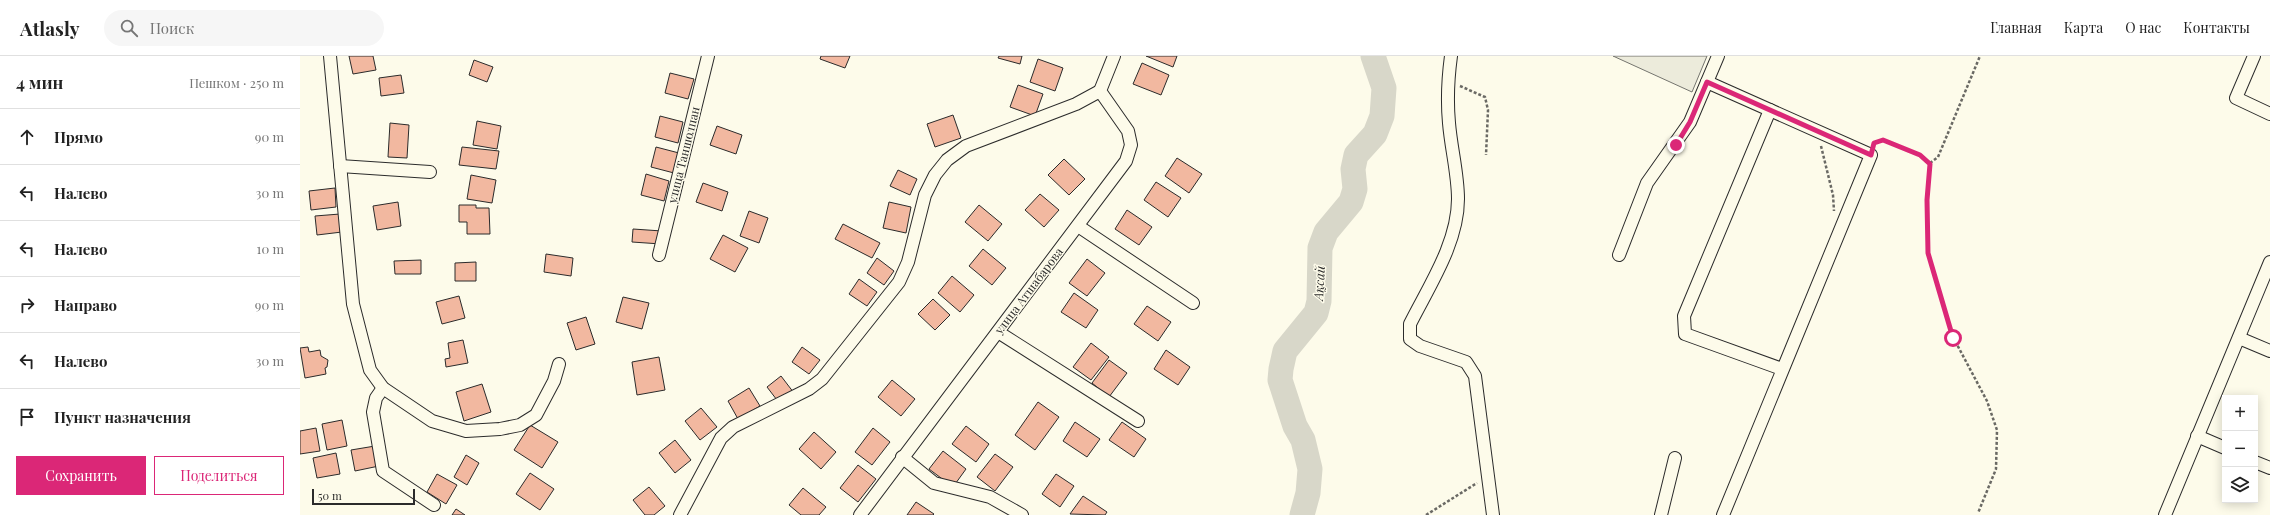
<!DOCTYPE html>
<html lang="ru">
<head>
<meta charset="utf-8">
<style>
	:root { --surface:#fff; --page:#f6f6f6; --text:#222; --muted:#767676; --line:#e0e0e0; --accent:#db2777 }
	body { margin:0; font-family:"Playfair Display",serif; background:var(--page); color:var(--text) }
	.controls { position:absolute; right:12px; bottom:12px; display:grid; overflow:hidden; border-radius:0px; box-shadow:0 2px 10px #0003 }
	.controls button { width:36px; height:36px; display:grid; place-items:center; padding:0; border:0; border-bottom:1px solid var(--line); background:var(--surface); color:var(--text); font:20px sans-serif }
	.scale { position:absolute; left:12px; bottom:10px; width:103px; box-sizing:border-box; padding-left:4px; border:2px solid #2b2b2b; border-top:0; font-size:11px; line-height:14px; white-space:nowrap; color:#2b2b2b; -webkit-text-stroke:3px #fdfbea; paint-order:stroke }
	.stop { position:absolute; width:12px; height:12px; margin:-9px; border:3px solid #db2777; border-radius:50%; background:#fff }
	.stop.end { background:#db2777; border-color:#fff; box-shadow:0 1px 4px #0008 }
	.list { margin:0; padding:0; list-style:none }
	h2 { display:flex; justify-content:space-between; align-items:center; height:52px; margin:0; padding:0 16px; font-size:17px }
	h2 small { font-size:13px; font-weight:400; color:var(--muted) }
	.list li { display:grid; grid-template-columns:26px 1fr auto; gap:12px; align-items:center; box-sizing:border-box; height:56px; padding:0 16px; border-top:1px solid var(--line) }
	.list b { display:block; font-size:15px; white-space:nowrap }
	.list em { font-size:13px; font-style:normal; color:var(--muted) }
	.actions { display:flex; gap:8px; padding:12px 16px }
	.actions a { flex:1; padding:9px 0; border:1px solid var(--accent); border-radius:0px; text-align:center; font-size:14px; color:var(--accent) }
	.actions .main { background:var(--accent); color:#fff }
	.icon { flex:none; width:22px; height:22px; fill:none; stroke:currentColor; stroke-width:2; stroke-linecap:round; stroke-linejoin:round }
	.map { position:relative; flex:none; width:1970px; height:459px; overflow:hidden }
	header { display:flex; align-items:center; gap:24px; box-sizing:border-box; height:56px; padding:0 20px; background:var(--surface); border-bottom:1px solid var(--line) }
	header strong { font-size:19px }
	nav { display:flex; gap:22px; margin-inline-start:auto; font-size:14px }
	.search { width:280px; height:36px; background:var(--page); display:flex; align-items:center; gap:10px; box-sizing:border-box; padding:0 14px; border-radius:22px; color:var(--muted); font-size:15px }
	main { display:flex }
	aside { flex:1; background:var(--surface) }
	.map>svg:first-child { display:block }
	.green { fill:#ecebdb; stroke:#74746e }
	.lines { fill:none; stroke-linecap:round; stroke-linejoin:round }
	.river { stroke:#d8d7c9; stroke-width:25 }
	.building { fill:#f2b8a0; stroke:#2b2b2b }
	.minor-casing { stroke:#2b2b2b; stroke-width:14 }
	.path { stroke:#6a6964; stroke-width:2.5; stroke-dasharray:3 2; stroke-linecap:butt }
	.minor { stroke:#fdfbea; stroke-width:12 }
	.route { stroke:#db2777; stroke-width:5 }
	.labels { text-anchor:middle; stroke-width:3; stroke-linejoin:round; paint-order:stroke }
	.street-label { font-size:12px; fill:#2b2b2b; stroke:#fdfbea }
	.water-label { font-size:13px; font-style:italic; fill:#2b2b2b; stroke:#fdfbea }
</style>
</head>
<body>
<header>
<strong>Atlasly</strong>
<div class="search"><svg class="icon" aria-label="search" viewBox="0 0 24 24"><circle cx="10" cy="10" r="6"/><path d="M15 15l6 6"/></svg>Поиск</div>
<nav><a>Главная</a><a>Карта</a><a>О нас</a><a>Контакты</a></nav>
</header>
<main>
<aside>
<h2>4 мин<small>Пешком · 250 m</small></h2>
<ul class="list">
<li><svg class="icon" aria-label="ahead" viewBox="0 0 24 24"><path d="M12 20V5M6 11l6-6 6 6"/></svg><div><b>Прямо</b></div><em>90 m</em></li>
<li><svg class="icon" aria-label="left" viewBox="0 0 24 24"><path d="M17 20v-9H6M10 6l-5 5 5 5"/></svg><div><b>Налево</b></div><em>30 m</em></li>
<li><svg class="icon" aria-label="left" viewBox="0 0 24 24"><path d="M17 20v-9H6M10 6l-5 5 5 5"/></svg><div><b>Налево</b></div><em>10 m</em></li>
<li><svg class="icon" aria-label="right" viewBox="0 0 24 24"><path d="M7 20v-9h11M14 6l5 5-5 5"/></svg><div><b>Направо</b></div><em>90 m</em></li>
<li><svg class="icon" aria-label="left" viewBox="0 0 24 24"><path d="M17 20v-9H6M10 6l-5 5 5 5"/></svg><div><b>Налево</b></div><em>30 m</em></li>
<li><svg class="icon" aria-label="arrive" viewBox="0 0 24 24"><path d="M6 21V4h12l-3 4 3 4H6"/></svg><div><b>Пункт назначения</b></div></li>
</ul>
<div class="actions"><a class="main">Сохранить</a><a>Поделиться</a></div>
</aside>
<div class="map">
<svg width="1970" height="459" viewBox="0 0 1970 459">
	<rect width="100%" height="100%" fill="#fdfbea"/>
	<!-- green -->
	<polygon class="green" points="1313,0 1407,0 1392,36"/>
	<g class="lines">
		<!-- river -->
		<polyline class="river" points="1002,459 1008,437 1010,413 1003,384 995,370 980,324 981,313 985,295 1016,257 1019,245 1020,192 1026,176 1051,146 1055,133 1053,113 1056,99 1075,78 1082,60 1084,32 1073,0"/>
	</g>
	<!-- building -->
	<g class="building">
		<polygon points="49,0 73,0 76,14 53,18"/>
		<polygon points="521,0 550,0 545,12 520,3"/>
		<polygon points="699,0 722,0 720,8 698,2"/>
		<polygon points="846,0 877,0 873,11"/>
		<polygon points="738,3 763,12 755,35 730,26"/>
		<polygon points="174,4 193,11 187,26 169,19"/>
		<polygon points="842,7 869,19 861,39 833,28"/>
		<polygon points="370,17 394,23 388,43 365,37"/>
		<polygon points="101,19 104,37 81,40 79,22"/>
		<polygon points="718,29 743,38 735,60 710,51"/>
		<polygon points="653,59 661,82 635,91 627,68"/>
		<polygon points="360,60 383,66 378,87 355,81"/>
		<polygon points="177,65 201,70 197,93 173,89"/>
		<polygon points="90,67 109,69 107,102 88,101"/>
		<polygon points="417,70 442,79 436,98 410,89"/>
		<polygon points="162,91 199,95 196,113 159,109"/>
		<polygon points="356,91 379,97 374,117 351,111"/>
		<polygon points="877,102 902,118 889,137 865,120"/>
		<polygon points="764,103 785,123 769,139 748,119"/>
		<polygon points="598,114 617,123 610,139 590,130"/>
		<polygon points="346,118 369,125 364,145 341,139"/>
		<polygon points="171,119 196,124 192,147 167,143"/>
		<polygon points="856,126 881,142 868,161 844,144"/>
		<polygon points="403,127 428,136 422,155 396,146"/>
		<polygon points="35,132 36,151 11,154 9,135"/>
		<polygon points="740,138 759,154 744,171 725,154"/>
		<polygon points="98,146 101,170 77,174 73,150"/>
		<polygon points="589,146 611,151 606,177 583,172"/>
		<polygon points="159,149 176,149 176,152 189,152 190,178 167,178 167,166 159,166"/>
		<polygon points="679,149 702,168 688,185 665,166"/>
		<polygon points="827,154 852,171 839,189 815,173"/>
		<polygon points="449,155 468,162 459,187 440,180"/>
		<polygon points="40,158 42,176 17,179 15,160"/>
		<polygon points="543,168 580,187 572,202 535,183"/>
		<polygon points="333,173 362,175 361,188 332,186"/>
		<polygon points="423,179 448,192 435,216 410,203"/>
		<polygon points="683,193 706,212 692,229 669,210"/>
		<polygon points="246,198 273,202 271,220 244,216"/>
		<polygon points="577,202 594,215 584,229 567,217"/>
		<polygon points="787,203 805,217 787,240 769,227"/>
		<polygon points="121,204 121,218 95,218 94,205"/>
		<polygon points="176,206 176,225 155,225 155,207"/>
		<polygon points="652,220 674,239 660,256 638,237"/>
		<polygon points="559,223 577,236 567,250 549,238"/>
		<polygon points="774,237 798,254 786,272 761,256"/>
		<polygon points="159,240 165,262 142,268 136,246"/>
		<polygon points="323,241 349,247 342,273 316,266"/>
		<polygon points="633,243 650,259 635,274 618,258"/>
		<polygon points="847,250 871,266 858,285 834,268"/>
		<polygon points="286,261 295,288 276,294 267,267"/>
		<polygon points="163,284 168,307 146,311 145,303 150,302 148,287"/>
		<polygon points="791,287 809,301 791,324 773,311"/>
		<polygon points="8,291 9,296 20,294 21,300 28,304 27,311 25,312 26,318 5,322 0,292"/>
		<polygon points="502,291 520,304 509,318 492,306"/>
		<polygon points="866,294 890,311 878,329 854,313"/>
		<polygon points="359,301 365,334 337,339 332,306"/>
		<polygon points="809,304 827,317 809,341 792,327"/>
		<polygon points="481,320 494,337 480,348 467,331"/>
		<polygon points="592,324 615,343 601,360 578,341"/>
		<polygon points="182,328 191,356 164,365 156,336"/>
		<polygon points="449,332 460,350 438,363 428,345"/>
		<polygon points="738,346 759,361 735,394 715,379"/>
		<polygon points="401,352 417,371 400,384 385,365"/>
		<polygon points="42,364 47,390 27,394 22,368"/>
		<polygon points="775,366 800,383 787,401 763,385"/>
		<polygon points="822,366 846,383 834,401 809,384"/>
		<polygon points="230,369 258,386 242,412 214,394"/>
		<polygon points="666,370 689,388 676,406 652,388"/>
		<polygon points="16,372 20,395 0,398 0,375"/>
		<polygon points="573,372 590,386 572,409 555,396"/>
		<polygon points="514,376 536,396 521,413 499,393"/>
		<polygon points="375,384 391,404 375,417 359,397"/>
		<polygon points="75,390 79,410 55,415 51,394"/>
		<polygon points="643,395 666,413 653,431 629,413"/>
		<polygon points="36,397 40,418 17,422 13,402"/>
		<polygon points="695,398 713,411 695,435 677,421"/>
		<polygon points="166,399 179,407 167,429 154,421"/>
		<polygon points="558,409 576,423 558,446 540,432"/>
		<polygon points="230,417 254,433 240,454 216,438"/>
		<polygon points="137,418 157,429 146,448 127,436"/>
		<polygon points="756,418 774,430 760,451 742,438"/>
		<polygon points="349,431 365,450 354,459 345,459 333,444"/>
		<polygon points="503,432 526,451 519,459 501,459 489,449"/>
		<polygon points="783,440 807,456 805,459 770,458"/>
		<polygon points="616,446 634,458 633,459 607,459"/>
		<polygon points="156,453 165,459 152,459"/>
	</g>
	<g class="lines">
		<defs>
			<g id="minor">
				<polyline points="30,0 53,248 70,314 83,332 132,365 166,375 200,373 220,369 236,359 254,325 259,308"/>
				<path d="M1151,0C1148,22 1147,45 1149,67C1151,92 1158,118 1158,143C1158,187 1129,230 1110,268V283L1120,290L1166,306L1175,320L1193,459"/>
				<polyline points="1954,0 1936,42 1970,58"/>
				<polyline points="1407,26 1571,99 1423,459"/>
				<polyline points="1470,54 1384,260 1385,278 1482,313"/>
				<polyline points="40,110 130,116"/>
				<polyline points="778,170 893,247"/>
				<polyline points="359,199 408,0"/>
				<polyline points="1319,199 1347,127 1390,66 1418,0"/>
				<polyline points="698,276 838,365"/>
				<polyline points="1939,282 1970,295"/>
				<polyline points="83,332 76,342 73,356 83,415 134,449"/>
				<polyline points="1897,380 1925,392"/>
				<polyline points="602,401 634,427 690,441 722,459"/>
				<polyline points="1955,406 1970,412"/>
				<polyline points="380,459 421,382 433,371 509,333 522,323 599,226 608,206 625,139 635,119 647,104 666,90 776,48 800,35"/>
				<polyline points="560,459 826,105 831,89 828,75 800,35 814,0"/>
				<polyline points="1361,459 1375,402"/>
				<polyline points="1865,459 1970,206"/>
			</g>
		</defs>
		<!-- minor casing -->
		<use href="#minor" class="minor-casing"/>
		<!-- path -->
		<g class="path">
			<polyline points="1160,30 1185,41 1188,54 1186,99"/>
			<polyline points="1574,87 1583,84 1620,99 1630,107 1627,144 1628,197 1653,281 1687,345 1697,374 1696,413 1678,457"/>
			<polyline points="1521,90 1533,139 1534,155"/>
			<polyline points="1630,107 1638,101 1680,0"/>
			<polyline points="1126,459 1177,427"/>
		</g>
		<!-- minor -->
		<use href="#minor" class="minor"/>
	</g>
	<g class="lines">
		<!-- route -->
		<polyline class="route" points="1376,89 1390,66 1407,26 1571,99 1574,87 1583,84 1620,99 1630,108 1627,144 1628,197 1653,282"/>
	</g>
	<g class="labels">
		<!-- street labels -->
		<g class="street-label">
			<text transform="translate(384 99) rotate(-76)" y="4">улица Таншолпан</text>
			<text transform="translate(729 235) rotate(-53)" y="4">улица Атшабарова</text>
		</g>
		<!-- water labels -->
		<g class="water-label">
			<text transform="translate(1019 227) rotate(-87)" y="5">Ақсай</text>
		</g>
	</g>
</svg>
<div class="controls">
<button>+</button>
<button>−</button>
<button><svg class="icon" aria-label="layers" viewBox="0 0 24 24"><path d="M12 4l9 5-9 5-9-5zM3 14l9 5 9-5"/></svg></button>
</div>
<div class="scale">50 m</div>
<div class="stop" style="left:1653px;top:282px"></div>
<div class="stop end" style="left:1376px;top:89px"></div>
</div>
</main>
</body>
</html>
